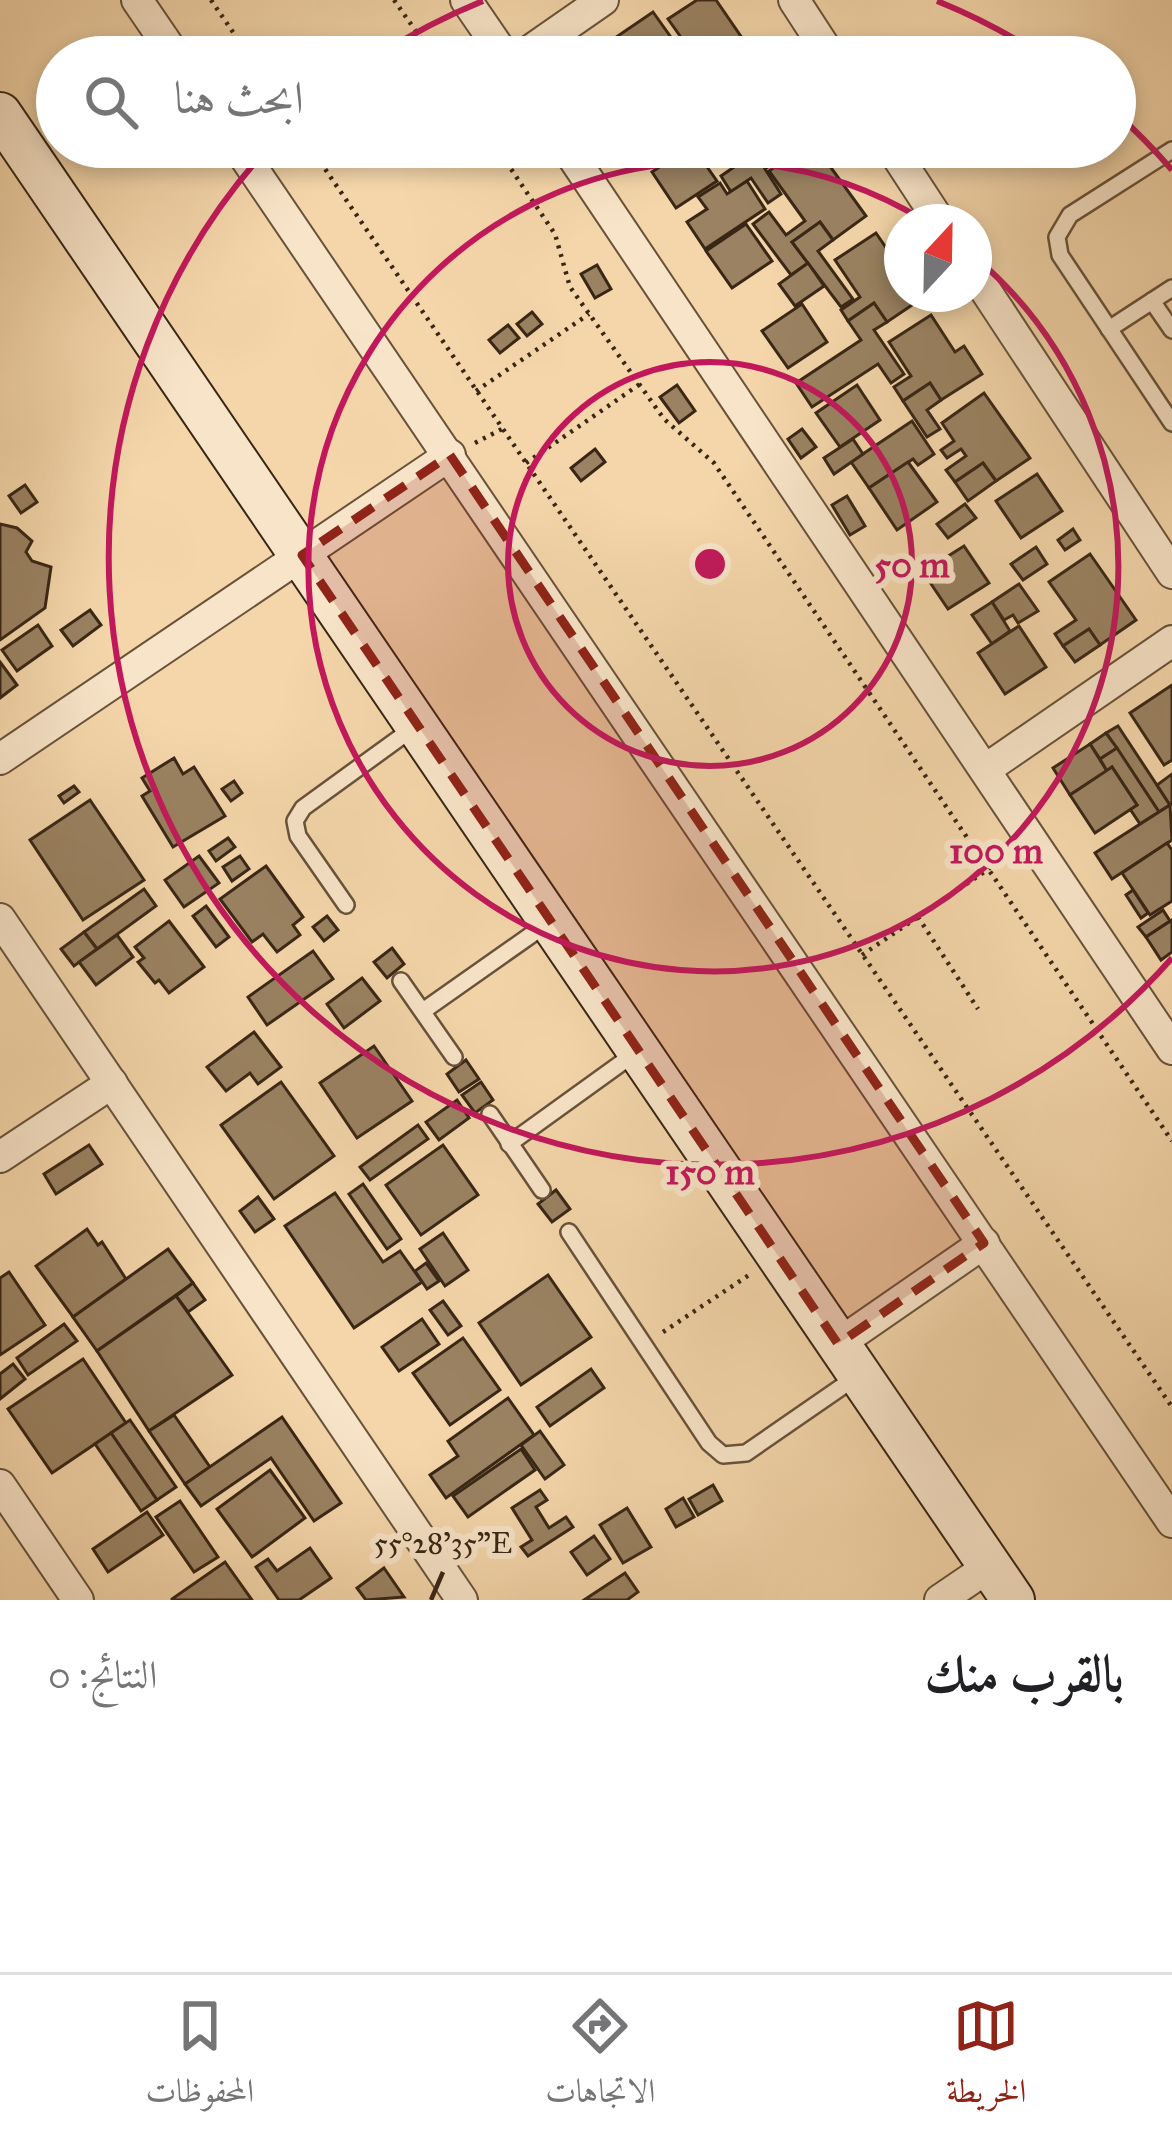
<!DOCTYPE html>
<html lang="ar">
<head>
<meta charset="utf-8">
<style>
	:root { --surface:#fff; --page:#f2f2f2; --text:#202124; --muted:#757577; --line:#e0e0e0; --accent:#8f2418 }
	body { margin:0; font-family:"IM FELL Great Primer",Amiri,serif; background:var(--page); color:var(--text); direction:rtl }
	.compass { position:absolute; left:884px; top:204px; width:108px; height:108px; border-radius:50%; background:var(--surface); box-shadow:0 6px 18px #0003; rotate:22deg }
	.list { margin:0; padding:0; list-style:none }
	h2 { display:flex; justify-content:space-between; align-items:center; height:156px; margin:0; padding:0 48px; font-size:51px }
	h2 small { font-size:39px; font-weight:400; color:var(--muted) }
	.icon { flex:none; width:66px; height:66px; fill:none; stroke:currentColor; stroke-width:2; stroke-linecap:round; stroke-linejoin:round }
	.map { position:relative; flex:none; width:1172px; height:1600px; overflow:hidden; direction:ltr }
	.search { position:absolute; background:var(--surface); box-shadow:0 6px 18px #0003; left:36px; right:36px; top:36px; height:132px; display:flex; align-items:center; gap:30px; box-sizing:border-box; padding:0 42px; border-radius:66px; color:var(--muted); font-size:45px }
	.sheet { height:372px; background:var(--surface) }
	nav { display:flex; justify-content:space-around; align-items:center; box-sizing:border-box; height:168px; border-top:3px solid var(--line); background:var(--surface); font-size:33px; color:var(--muted) }
	nav a { display:grid; justify-items:center; gap:6px }
	nav .on { color:var(--accent) }
	.map>svg:first-child { display:block }
	.building { fill:#9a8262; stroke:#392615; stroke-width:3 }
	.lines { fill:none; stroke-linecap:round; stroke-linejoin:round }
	.lane-casing { stroke:#68523a; stroke-width:20 }
	.street-casing { stroke:#68523a; stroke-width:34 }
	.secondary-casing { stroke:#392615; stroke-width:46 }
	.path { stroke:#392615; stroke-width:4.5; stroke-dasharray:3 6; stroke-linecap:butt }
	.lane { stroke:#f8e4c8; stroke-width:15 }
	.street { stroke:#f8e4c8; stroke-width:30 }
	.secondary { stroke:#f8e4c8; stroke-width:42 }
	.marked { fill:#8f2418; fill-opacity:0.2; stroke:#8f2418; stroke-width:9; stroke-dasharray:24 15; stroke-linejoin:round }
	.ticks { fill:none; stroke:#392615; stroke-width:4.5 }
	.ring { fill:none; stroke:#c2185b; stroke-width:6 }
	.ticks-label { font-size:30px; text-anchor:middle; fill:#392615; stroke:#f8e4c8; stroke-width:12; stroke-linejoin:round; paint-order:stroke }
	.centre { fill:#c2185b; stroke:#f8e4c8; stroke-width:6 }
	.ring-label { font-size:36px; text-anchor:middle; font-weight:bold; fill:#c2185b; stroke:#f8e4c8; stroke-width:12; stroke-linejoin:round; paint-order:stroke }
</style>
</head>
<body>
<div class="map">
<svg width="1172" height="1600" viewBox="0 0 1172 1600">
	<rect width="100%" height="100%" fill="#f4d6aa"/>
	<filter id="stains"><feTurbulence type="fractalNoise" baseFrequency=".00167" numOctaves="4"/><feColorMatrix values="0 0 0 0 .2 0 0 0 0 .09 0 0 0 0 .02 0 0 0 .5 -.17"/></filter>
	<radialGradient id="worn" r=".72"><stop offset=".6" stop-color="#630" stop-opacity="0"/><stop offset="1" stop-color="#630" stop-opacity=".3"/></radialGradient>
	<!-- building -->
	<g class="building">
		<polygon points="697,0 716,0 753,54 695,57 668,19"/>
		<polygon points="653,12 685,57 667,57 658,45 641,57 587,57"/>
		<polygon points="637,147 681,147 650,167"/>
		<polygon points="689,147 693,147 717,181 676,208 652,172"/>
		<polygon points="798,147 765,169 781,194 768,203 751,178 731,192 721,176 740,163 731,147"/>
		<polygon points="797,151 804,162 819,151 866,216 833,240 820,222 792,242 808,263 791,275 753,224 769,212 786,235 805,221 769,171"/>
		<polygon points="747,181 765,209 705,249 687,222 707,209 698,197 720,183 727,194"/>
		<polygon points="820,222 833,240 818,251 853,299 841,307 792,242"/>
		<polygon points="746,224 772,261 732,288 706,251"/>
		<polygon points="876,233 902,271 902,294 918,294 921,299 887,322 874,303 848,321 841,310 860,297 835,260"/>
		<polygon points="808,263 824,286 795,306 779,284"/>
		<polygon points="597,265 611,289 595,298 581,274"/>
		<polygon points="874,303 887,322 874,330 904,374 891,383 878,364 812,407 796,383 861,340 848,321"/>
		<polygon points="802,304 827,342 788,368 762,331"/>
		<polygon points="532,312 542,324 527,336 517,324"/>
		<polygon points="931,315 955,352 964,346 982,374 941,400 930,383 903,401 894,387 911,376 889,342"/>
		<polygon points="508,325 519,338 500,353 489,340"/>
		<polygon points="930,383 941,400 927,410 940,429 927,437 903,401"/>
		<polygon points="677,385 695,411 679,423 660,397"/>
		<polygon points="857,385 880,420 840,447 816,413"/>
		<polygon points="984,393 1030,458 996,481 983,463 955,482 946,470 966,456 961,449 947,458 941,450 954,441 942,423"/>
		<polygon points="912,421 934,454 918,465 913,459 869,488 851,462"/>
		<polygon points="802,429 816,447 801,458 788,439"/>
		<polygon points="853,439 863,454 834,474 824,458"/>
		<polygon points="595,449 605,462 581,481 571,468"/>
		<polygon points="908,462 937,502 897,530 869,488"/>
		<polygon points="983,463 996,481 968,501 955,482"/>
		<polygon points="1037,474 1062,511 1021,538 996,501"/>
		<polygon points="25,485 37,502 21,513 9,496"/>
		<polygon points="847,496 865,526 850,535 832,505"/>
		<polygon points="965,504 976,518 948,538 937,524"/>
		<polygon points="0,524 17,528 32,541 26,552 32,561 51,567 45,608 0,640"/>
		<polygon points="1073,529 1080,540 1065,550 1058,540"/>
		<polygon points="964,546 989,583 948,609 923,572"/>
		<polygon points="1036,547 1047,564 1023,580 1011,564"/>
		<polygon points="1090,554 1136,620 1100,645 1089,629 1063,646 1055,634 1076,620 1049,582"/>
		<polygon points="1019,584 1038,611 1018,623 1013,615 1004,620 992,602"/>
		<polygon points="992,602 1010,631 992,644 972,615"/>
		<polygon points="90,610 101,625 73,646 61,630"/>
		<polygon points="38,625 52,646 17,671 2,650"/>
		<polygon points="1019,626 1046,667 1005,694 978,653"/>
		<polygon points="1089,629 1100,645 1075,662 1063,646"/>
		<polygon points="0,662 17,685 0,698"/>
		<polygon points="1172,685 1172,760 1164,765 1130,713"/>
		<polygon points="1118,726 1170,805 1159,812 1106,733"/>
		<polygon points="1106,733 1117,748 1100,759 1090,744"/>
		<polygon points="1090,744 1107,771 1070,795 1053,768"/>
		<polygon points="1117,748 1159,812 1140,824 1130,809 1137,805 1112,767 1107,771 1100,759"/>
		<polygon points="174,758 183,774 194,767 225,816 173,847 142,796 150,791 142,778"/>
		<polygon points="1112,767 1137,805 1095,833 1070,795"/>
		<polygon points="1172,774 1172,803 1170,805 1157,785"/>
		<polygon points="234,781 242,793 231,801 222,789"/>
		<polygon points="74,786 79,792 64,803 59,796"/>
		<polygon points="90,800 144,880 83,920 30,840"/>
		<polygon points="1170,805 1172,840 1112,879 1095,853"/>
		<polygon points="228,838 235,847 216,861 209,851"/>
		<polygon points="1167,843 1172,850 1172,901 1150,915 1122,873"/>
		<polygon points="199,856 219,883 184,907 165,880"/>
		<polygon points="240,856 249,869 232,881 223,867"/>
		<polygon points="266,866 303,917 293,925 300,935 277,952 263,934 252,942 220,899"/>
		<polygon points="144,889 156,906 97,949 84,932"/>
		<polygon points="1133,890 1148,913 1141,918 1126,895"/>
		<polygon points="206,906 229,937 216,947 193,916"/>
		<polygon points="1163,910 1170,921 1146,937 1138,927"/>
		<polygon points="327,916 338,930 324,941 313,927"/>
		<polygon points="1172,920 1172,952 1161,960 1146,937"/>
		<polygon points="169,921 204,967 169,993 159,980 155,983 138,962 144,958 135,947"/>
		<polygon points="84,932 97,949 74,966 61,949"/>
		<polygon points="117,935 133,957 96,985 79,962"/>
		<polygon points="392,948 404,964 387,978 374,962"/>
		<polygon points="313,951 333,979 267,1025 248,997"/>
		<polygon points="362,978 380,1001 344,1028 327,1004"/>
		<polygon points="254,1032 281,1067 258,1084 250,1073 226,1091 207,1067"/>
		<polygon points="374,1046 412,1101 357,1138 320,1083"/>
		<polygon points="466,1060 479,1079 459,1092 447,1074"/>
		<polygon points="281,1082 334,1156 274,1199 221,1125"/>
		<polygon points="481,1082 493,1100 475,1113 462,1095"/>
		<polygon points="457,1100 469,1118 439,1140 426,1122"/>
		<polygon points="418,1125 428,1139 370,1180 360,1167"/>
		<polygon points="89,1145 102,1164 56,1194 44,1174"/>
		<polygon points="443,1145 478,1195 421,1235 386,1185"/>
		<polygon points="363,1184 401,1239 387,1249 349,1194"/>
		<polygon points="556,1190 570,1209 552,1222 538,1204"/>
		<polygon points="335,1193 383,1262 400,1251 422,1282 354,1328 285,1226"/>
		<polygon points="258,1197 274,1219 255,1232 240,1211"/>
		<polygon points="87,1229 98,1245 102,1242 126,1279 73,1317 36,1266"/>
		<polygon points="443,1233 468,1270 445,1286 420,1249"/>
		<polygon points="168,1249 193,1283 97,1351 73,1317"/>
		<polygon points="426,1263 439,1281 427,1289 415,1271"/>
		<polygon points="9,1272 45,1325 0,1355 0,1278"/>
		<polygon points="548,1275 591,1337 521,1385 479,1323"/>
		<polygon points="193,1283 205,1300 188,1312 176,1296"/>
		<polygon points="176,1296 232,1375 149,1431 97,1351"/>
		<polygon points="443,1301 461,1326 448,1335 430,1310"/>
		<polygon points="422,1319 439,1344 399,1371 382,1347"/>
		<polygon points="64,1324 77,1341 28,1375 17,1358"/>
		<polygon points="463,1338 500,1390 450,1425 413,1373"/>
		<polygon points="83,1359 126,1423 52,1473 8,1409"/>
		<polygon points="13,1364 25,1379 0,1399 0,1374"/>
		<polygon points="591,1369 604,1388 550,1426 537,1407"/>
		<polygon points="508,1398 534,1435 446,1498 430,1475 458,1456 448,1441"/>
		<polygon points="174,1415 210,1467 185,1484 149,1431"/>
		<polygon points="282,1417 341,1503 314,1521 271,1458 201,1506 185,1484"/>
		<polygon points="130,1420 176,1487 157,1500 111,1433"/>
		<polygon points="540,1431 564,1465 545,1479 521,1445"/>
		<polygon points="111,1433 157,1500 141,1511 95,1444"/>
		<polygon points="521,1449 535,1470 468,1517 453,1496"/>
		<polygon points="270,1470 305,1518 252,1557 217,1509"/>
		<polygon points="713,1485 722,1501 698,1515 689,1499"/>
		<polygon points="540,1490 547,1500 536,1507 549,1528 566,1517 573,1527 528,1556 521,1547 532,1540 512,1508"/>
		<polygon points="683,1498 694,1517 676,1527 666,1509"/>
		<polygon points="180,1501 218,1557 194,1572 156,1517"/>
		<polygon points="627,1508 651,1547 623,1563 600,1525"/>
		<polygon points="147,1512 163,1535 108,1572 93,1549"/>
		<polygon points="594,1536 610,1559 587,1575 571,1552"/>
		<polygon points="310,1548 331,1578 299,1600 279,1600 256,1567 268,1559 277,1571"/>
		<polygon points="225,1562 252,1600 172,1600 172,1599"/>
		<polygon points="384,1568 404,1597 366,1600 357,1588"/>
		<polygon points="625,1573 638,1592 627,1600 584,1600"/>
	</g>
	<g class="lines">
		<defs>
			<g id="lane">
				<polyline points="1172,150 1070,215 1057,237 1060,255 1172,423"/>
				<polyline points="1152,301 1172,330"/>
				<polyline points="1109,329 1172,288"/>
				<polyline points="346,905 298,836 295,821 303,808 416,726"/>
				<polyline points="401,981 454,1057"/>
				<polyline points="423,1011 548,923"/>
				<polyline points="490,1114 542,1190"/>
				<polyline points="509,1144 638,1051"/>
				<polyline points="569,1232 709,1443 723,1455 746,1453 856,1377"/>
			</g>
			<g id="street">
				<polyline points="137,0 176,57"/>
				<polyline points="466,0 505,57"/>
				<polyline points="794,0 831,57"/>
				<polyline points="521,57 603,0"/>
				<polyline points="238,147 1172,1522"/>
				<polyline points="566,147 1172,1049"/>
				<polyline points="891,147 940,222"/>
				<polyline points="974,273 1172,573"/>
				<polyline points="0,759 450,455"/>
				<polyline points="986,769 1172,641"/>
				<polyline points="0,919 462,1600"/>
				<polyline points="0,1157 112,1083"/>
				<polyline points="838,1344 984,1243"/>
				<polyline points="0,1485 78,1600"/>
				<polyline points="940,1600 990,1566"/>
			</g>
			<polyline id="secondary" points="0,114 1013,1600"/>
		</defs>
		<!-- lane casing -->
		<use href="#lane" class="lane-casing"/>
		<!-- street casing -->
		<use href="#street" class="street-casing"/>
		<!-- secondary casing -->
		<use href="#secondary" class="secondary-casing"/>
		<!-- path -->
		<g class="path">
			<polyline points="211,0 250,57"/>
			<polyline points="394,0 434,57"/>
			<polyline points="310,147 1172,1407"/>
			<polyline points="496,147 555,234 570,287 664,419 714,463 1172,1141"/>
			<polyline points="476,391 589,314"/>
			<polyline points="475,443 502,429"/>
			<polyline points="526,463 640,384"/>
			<polyline points="918,917 978,1009"/>
			<polyline points="862,955 990,868"/>
			<polyline points="663,1332 749,1275"/>
		</g>
		<!-- lane -->
		<use href="#lane" class="lane"/>
		<!-- street -->
		<use href="#street" class="street"/>
		<!-- secondary -->
		<use href="#secondary" class="secondary"/>
	</g>
	<!-- marked area -->
	<path class="marked" d="M450,455L984,1243L838,1344L302,555Z"/>
	<!-- ticks -->
	<path class="ticks" d="M431,1600L443,1572"/>
	<!-- distance rings -->
	<g class="ring">
		<circle cx="710" cy="564" r="202"/>
		<path d="M976 258A405 405 0 1 1 925 221"/>
		<path d="M1172 958A607 607 0 1 1 266 150M379 55A607 607 0 0 1 483 1M937 1A607 607 0 0 1 1041 55M1116 113A607 607 0 0 1 1172 170"/>
	</g>
	<g class="ticks-label">
		<text x="443" y="1553">55°28'35"E</text>
	</g>
	<circle cx="710" cy="564" r="18" class="centre"/>
	<g class="ring-label">
		<text x="912" y="577">50 m</text>
		<text x="996" y="863">100 m</text>
		<text x="710" y="1184">150 m</text>
	</g>
	<rect width="100%" height="100%" filter="url(#stains)"/>
	<rect width="100%" height="100%" fill="url(#worn)"/>
</svg>
<svg class="compass" viewBox="-18 -18 36 36"><path d="M0-13l5 13h-10z" fill="#e53935"/><path d="M0 13l5-13h-10z" fill="#757577"/></svg>
<div class="search"><svg class="icon" aria-label="search" viewBox="0 0 24 24"><circle cx="10" cy="10" r="6"/><path d="M15 15l6 6"/></svg>ابحث هنا</div>
</div>
<section class="sheet">
<h2>بالقرب منك<small>النتائج: 0</small></h2>
<ul class="list">
</ul>
</section>
<nav>
<a class="on"><svg class="icon" aria-label="map" viewBox="0 0 24 24"><path d="M3 6l6-2 6 2 6-2v14l-6 2-6-2-6 2zM9 4v14M15 6v14"/></svg>الخريطة</a>
<a><svg class="icon" aria-label="directions" viewBox="0 0 24 24"><path d="M12 3l9 9-9 9-9-9zM9 14v-3h6M13 9l2 2-2 2"/></svg>الاتجاهات</a>
<a><svg class="icon" aria-label="saved" viewBox="0 0 24 24"><path d="M7 4h10v16l-5-4-5 4z"/></svg>المحفوظات</a>
</nav>
</body>
</html>
